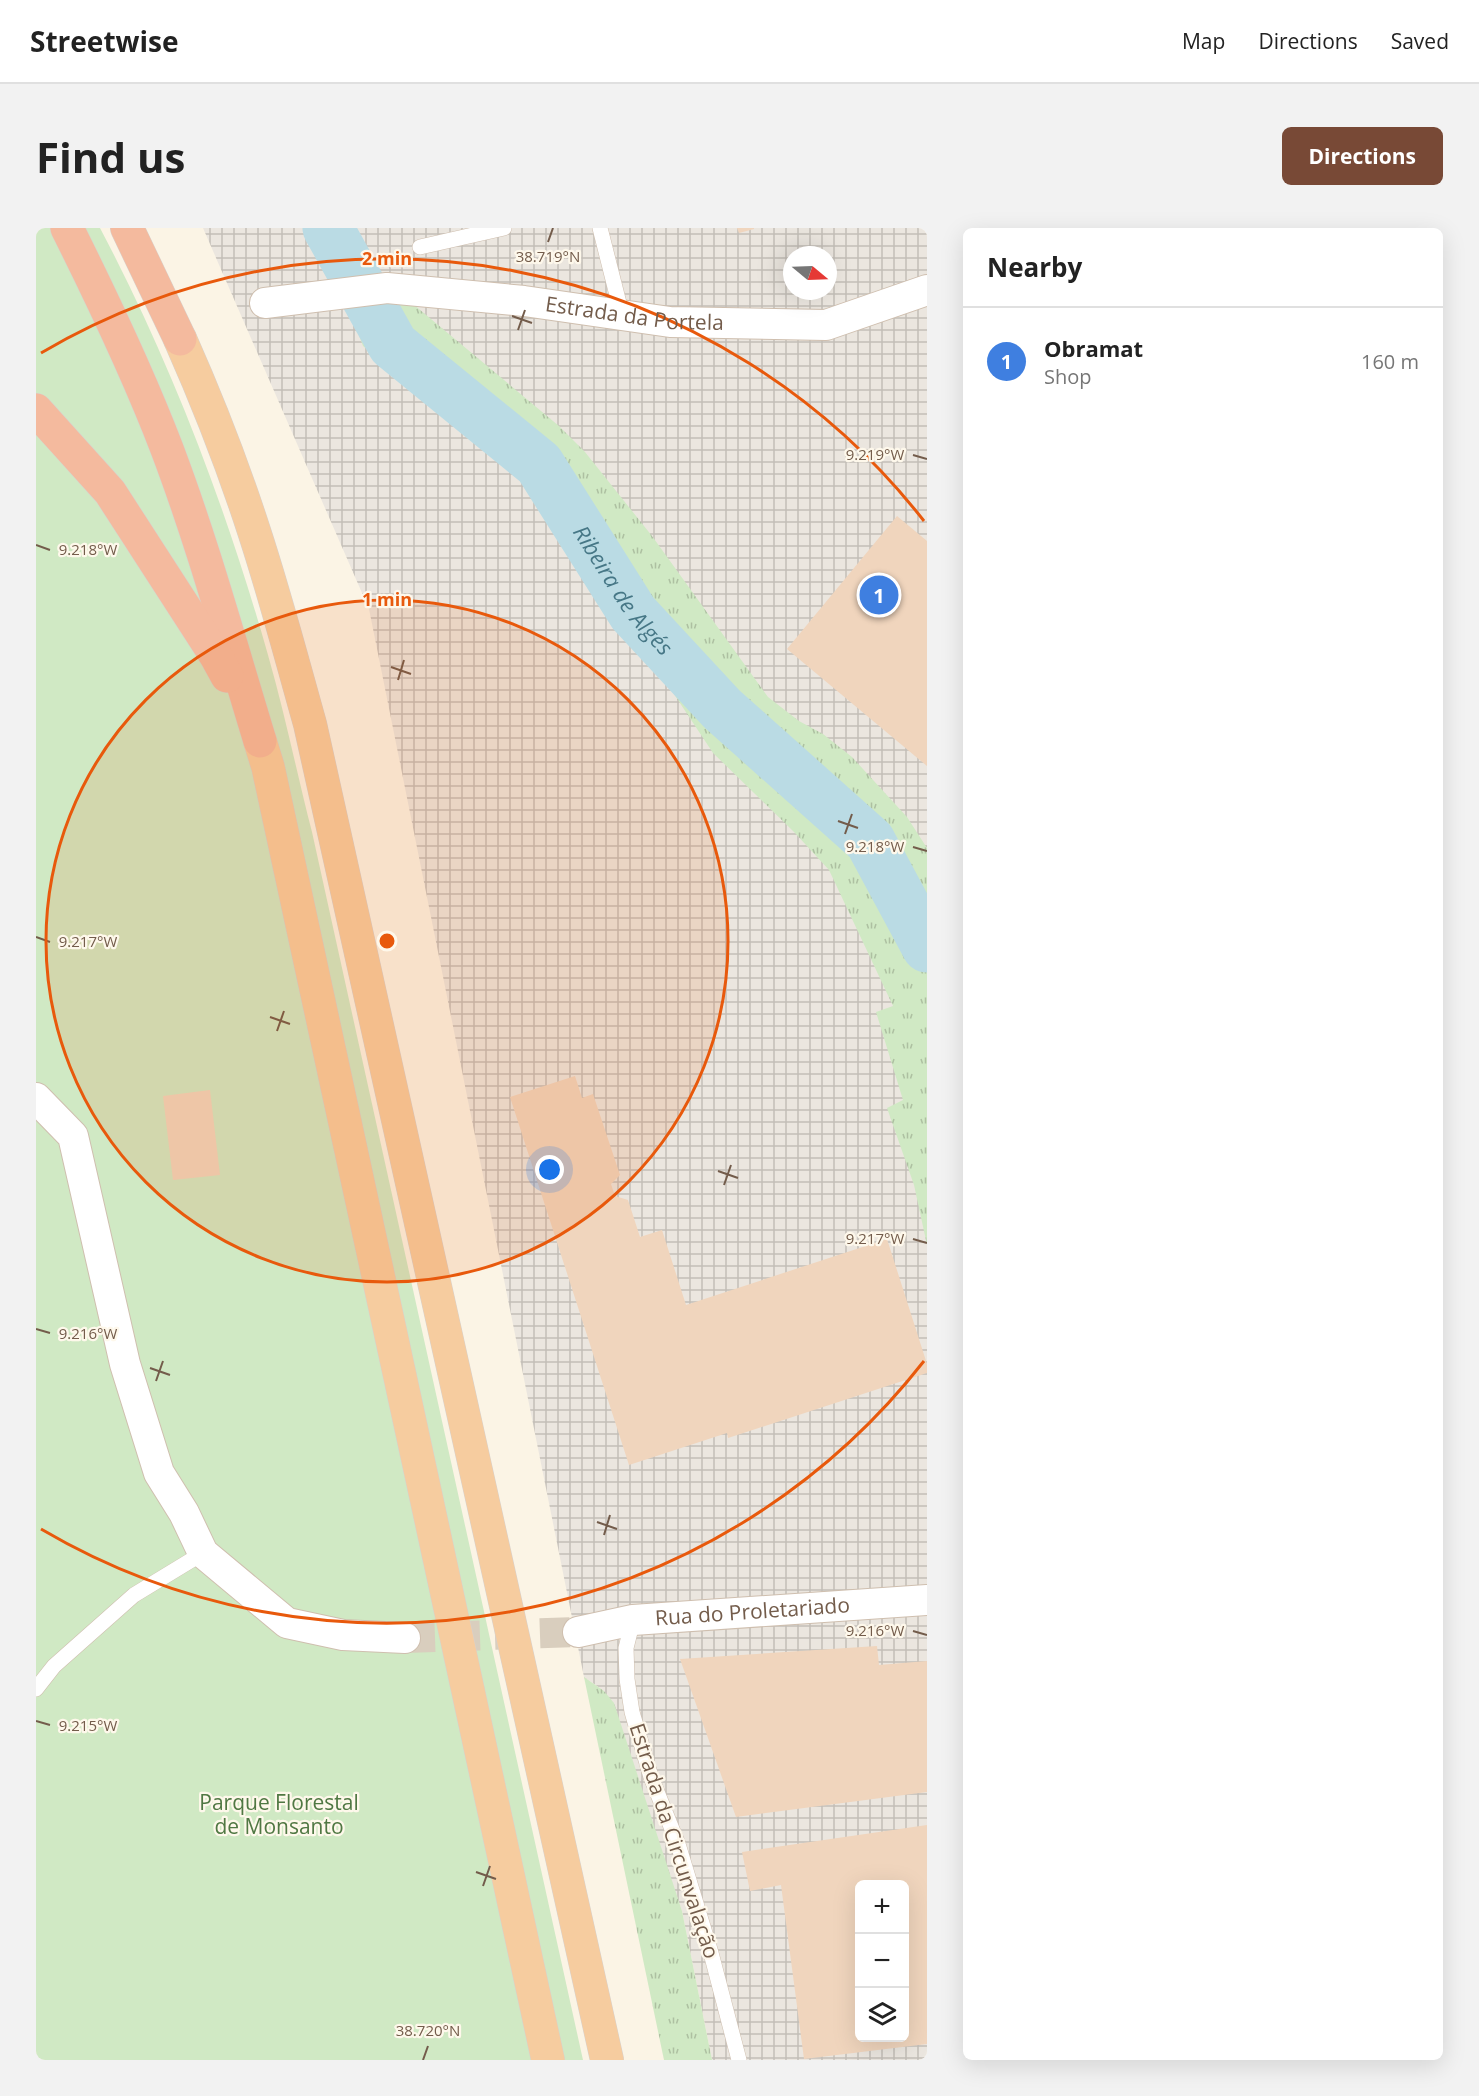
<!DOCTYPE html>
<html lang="en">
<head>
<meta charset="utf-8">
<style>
	:root { --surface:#fff; --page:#f2f2f2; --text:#222; --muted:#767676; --line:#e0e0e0; --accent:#784936 }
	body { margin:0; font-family:"Open Sans",sans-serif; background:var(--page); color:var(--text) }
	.controls { position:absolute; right:18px; bottom:18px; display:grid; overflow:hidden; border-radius:9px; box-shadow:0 6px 24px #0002 }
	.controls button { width:54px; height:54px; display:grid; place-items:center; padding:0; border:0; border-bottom:2px solid var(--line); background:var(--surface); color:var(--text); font:30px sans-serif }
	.compass { position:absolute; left:747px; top:18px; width:54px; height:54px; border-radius:50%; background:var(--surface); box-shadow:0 6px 24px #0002; rotate:109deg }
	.you { position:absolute; left:514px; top:942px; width:21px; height:21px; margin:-15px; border:4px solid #fff; border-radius:50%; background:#1a73e8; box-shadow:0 0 0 9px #1a73e833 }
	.badge { display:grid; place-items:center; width:39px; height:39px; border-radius:50%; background:var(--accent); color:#fff; font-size:20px; font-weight:700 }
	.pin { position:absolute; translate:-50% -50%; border:3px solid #fff; box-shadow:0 2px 6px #0006 }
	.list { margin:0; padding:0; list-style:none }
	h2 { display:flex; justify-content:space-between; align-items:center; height:78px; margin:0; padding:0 24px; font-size:26px }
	h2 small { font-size:20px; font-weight:400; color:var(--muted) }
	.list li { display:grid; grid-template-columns:39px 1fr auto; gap:18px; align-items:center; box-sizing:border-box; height:108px; padding:0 24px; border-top:2px solid var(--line) }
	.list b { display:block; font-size:22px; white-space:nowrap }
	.list p { margin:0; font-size:20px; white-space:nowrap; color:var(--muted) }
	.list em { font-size:20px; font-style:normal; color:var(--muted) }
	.icon { flex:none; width:33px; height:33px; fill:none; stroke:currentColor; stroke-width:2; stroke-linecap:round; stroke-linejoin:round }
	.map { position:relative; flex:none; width:891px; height:1832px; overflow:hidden; border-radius:9px }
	header { display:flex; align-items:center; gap:36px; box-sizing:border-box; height:84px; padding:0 30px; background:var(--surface); border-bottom:2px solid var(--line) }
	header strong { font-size:28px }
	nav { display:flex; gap:33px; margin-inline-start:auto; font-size:21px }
	.intro { display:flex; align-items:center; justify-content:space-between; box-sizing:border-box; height:144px; padding:0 36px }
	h1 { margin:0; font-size:42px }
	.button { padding:15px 27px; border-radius:9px; background:var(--accent); color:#fff; font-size:21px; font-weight:700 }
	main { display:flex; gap:36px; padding:0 36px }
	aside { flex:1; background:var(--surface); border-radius:9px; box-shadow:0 6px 24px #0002 }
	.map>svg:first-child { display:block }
	.industrial { fill:url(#industrial-grid); fill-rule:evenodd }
	.grass { fill:url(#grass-tufts) }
	.green { fill:#d0e9c4 }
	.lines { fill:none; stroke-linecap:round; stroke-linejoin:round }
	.river { stroke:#badbe4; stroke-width:51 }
	.building { fill:#f0d5bd; fill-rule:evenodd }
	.minor-tunnel { stroke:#d9cebe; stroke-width:30; stroke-dasharray:30 15; stroke-linecap:butt }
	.service-casing { stroke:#cfbfaf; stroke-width:16 }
	.minor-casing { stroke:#cfbfaf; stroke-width:32 }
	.trunk-casing { stroke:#d8d1cd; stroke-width:34 }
	.motorway-casing { stroke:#d8d1cd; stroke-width:34 }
	.service { stroke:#fff; stroke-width:15 }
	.minor { stroke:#fff; stroke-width:30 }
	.trunk { stroke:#f6cc9f; stroke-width:33 }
	.motorway { stroke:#f4ba9e; stroke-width:33 }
	.ticks { fill:none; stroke:#735c4b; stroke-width:2 }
	.ring { fill:none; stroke:#e8590c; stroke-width:3 }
	.labels { text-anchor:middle; stroke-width:4.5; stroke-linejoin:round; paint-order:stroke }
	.street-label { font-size:21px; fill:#735c4b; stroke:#fef8eb }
	.park-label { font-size:21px; fill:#507843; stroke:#fef8eb }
	.water-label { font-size:22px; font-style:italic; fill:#467786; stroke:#fef8eb }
	.ticks-label { font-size:15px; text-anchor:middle; fill:#735c4b; stroke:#fef8eb; stroke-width:4.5; stroke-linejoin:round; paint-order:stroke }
	.centre { fill:#e8590c; stroke:#fef8eb; stroke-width:3 }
	.ring-label { font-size:18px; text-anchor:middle; font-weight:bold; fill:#e8590c; stroke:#fef8eb; stroke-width:4.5; stroke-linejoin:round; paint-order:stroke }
</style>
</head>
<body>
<header>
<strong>Streetwise</strong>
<nav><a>Map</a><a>Directions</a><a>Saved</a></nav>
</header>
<div class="intro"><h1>Find us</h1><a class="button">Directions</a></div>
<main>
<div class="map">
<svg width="891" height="1832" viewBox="0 0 891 1832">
	<defs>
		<pattern id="industrial-grid" width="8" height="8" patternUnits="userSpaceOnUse" patternTransform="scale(1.5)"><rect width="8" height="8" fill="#ebe6df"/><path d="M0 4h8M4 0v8" fill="none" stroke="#c3beb7"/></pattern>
		<pattern id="grass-tufts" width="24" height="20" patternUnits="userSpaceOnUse" patternTransform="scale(1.5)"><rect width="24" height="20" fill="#d0e9c4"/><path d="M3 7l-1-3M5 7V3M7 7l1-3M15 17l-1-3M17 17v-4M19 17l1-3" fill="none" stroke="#adc0a1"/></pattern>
	</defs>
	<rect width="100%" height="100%" fill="#fbf4e5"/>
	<!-- industrial -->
	<path class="industrial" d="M167,0H891V1832H676L646,1683L568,1463L548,1449L333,381ZM756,27H792V63H756ZM824,1656H868V1810H824Z"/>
	<!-- grass -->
	<g class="grass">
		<polygon points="285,0 312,0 332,43 303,46"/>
		<polygon points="353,71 377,76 523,198 549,224 616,308 732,469 763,493 787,506 816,529 871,589 891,620 891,1017 878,957 851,880 867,872 840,784 857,778 793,642 758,604 677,525 630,454 574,388 481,246 327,118 310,73"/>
		<polygon points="548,1449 568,1463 578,1475 646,1683 676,1832 628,1832"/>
	</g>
	<!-- green -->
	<path class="green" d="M0,0H64C135,134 191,282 232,427C249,486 261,546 276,604L547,1832H0Z"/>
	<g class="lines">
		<!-- river -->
		<path class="river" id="s1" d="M292,0L357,117L503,236L597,385L686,481L834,613L891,719"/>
	</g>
	<!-- building -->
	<g class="building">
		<polygon points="701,0 718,0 718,1 703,5"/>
		<polygon points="861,288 891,313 891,538 751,421"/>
		<polygon points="539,848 546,870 557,866 584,947 575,956 579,968 592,972 604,1009 626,1002 650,1077 851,1011 891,1136 891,1145 692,1210 691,1205 593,1237 474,869"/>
		<polygon points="174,862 184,947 137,952 127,868"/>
		<polygon points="841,1418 843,1437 891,1433 891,1564 700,1589 644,1431"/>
		<path d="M891,1597V1816L768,1831L745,1657L714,1663L706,1624ZM824,1656H868V1810H824Z"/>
	</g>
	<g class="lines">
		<!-- minor-tunnel -->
		<polyline class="minor-tunnel" points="369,1410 542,1404"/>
		<defs>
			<g id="service">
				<polyline points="564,0 586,87"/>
				<polyline points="384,19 468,0"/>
				<polyline points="597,1392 590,1420 591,1451 596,1484 615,1549 642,1616 675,1725 703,1832"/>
				<polyline points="0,1461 18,1438 98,1367 167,1325"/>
			</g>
			<g id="minor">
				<path id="s2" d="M229,75L351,60L488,73L634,94L790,97L891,62"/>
				<polyline points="0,870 37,908 89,1136 123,1245 148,1285 167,1325 251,1395 307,1407 369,1410"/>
				<path id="s3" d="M542,1404L597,1392L891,1372"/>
			</g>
			<g id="trunk">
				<path d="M144,111C172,174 197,238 218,303C239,367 256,432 274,496L571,1832"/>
				<polyline points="224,513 232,539 512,1832"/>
			</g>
			<g id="motorway">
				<path d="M31,0C67,72 102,145 131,221C167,316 194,415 224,513"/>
				<polyline points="91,0 144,111"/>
				<polyline points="0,182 74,264 180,428 191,448"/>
			</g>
		</defs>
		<!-- service casing -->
		<use href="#service" class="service-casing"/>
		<!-- minor casing -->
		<use href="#minor" class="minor-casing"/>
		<!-- trunk casing -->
		<use href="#trunk" class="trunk-casing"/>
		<!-- motorway casing -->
		<use href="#motorway" class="motorway-casing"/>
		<!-- service -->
		<use href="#service" class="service"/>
		<!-- minor -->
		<use href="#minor" class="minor"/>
		<!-- trunk -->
		<use href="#trunk" class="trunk"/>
		<!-- motorway -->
		<use href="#motorway" class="motorway"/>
	</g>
	<!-- ticks -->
	<path class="ticks" d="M512,14L517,0M476,88L496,95M482,102L489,82M877,227L891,231M0,317L14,322M355,439L375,446M362,452L368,432M802,593L822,600M809,606L816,586M877,619L891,623M0,709L14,714M234,789L254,796M241,803L248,783M682,943L702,950M688,957L695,937M877,1011L891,1015M0,1101L14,1105M114,1140L134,1147M120,1153L127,1133M561,1294L581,1301M568,1307L574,1287M877,1403L891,1407M0,1493L14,1497M440,1644L460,1651M447,1658L454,1638M387,1832L392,1818"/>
	<!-- distance rings -->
	<circle cx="351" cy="713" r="341" fill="#e8590c" fill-opacity=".12"/>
	<g class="ring">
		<circle cx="351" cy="713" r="341"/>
		<path d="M888 1133A682 682 0 0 1 5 1301M5 125A682 682 0 0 1 888 293"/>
	</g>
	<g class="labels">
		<!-- street labels -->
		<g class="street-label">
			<text dy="7" stroke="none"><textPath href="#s2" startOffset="372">Estrada da Portela</textPath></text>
			<text dy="7" stroke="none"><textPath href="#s3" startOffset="176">Rua do Proletariado</textPath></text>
			<text transform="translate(638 1613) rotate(72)" y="7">Estrada da Circunvalação</text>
		</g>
		<!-- park labels -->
		<g class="park-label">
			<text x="243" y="1582">Parque Florestal<tspan x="243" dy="24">de Monsanto</tspan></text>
		</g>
		<!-- water labels -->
		<g class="water-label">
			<text dy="8" stroke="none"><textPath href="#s1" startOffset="474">Ribeira de Algés</textPath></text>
		</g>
	</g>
	<g class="ticks-label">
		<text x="512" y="34">38.719°N</text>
		<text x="839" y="232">9.219°W</text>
		<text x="52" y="327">9.218°W</text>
		<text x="839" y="624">9.218°W</text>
		<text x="52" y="719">9.217°W</text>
		<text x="839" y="1016">9.217°W</text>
		<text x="52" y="1111">9.216°W</text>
		<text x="839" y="1408">9.216°W</text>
		<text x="52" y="1503">9.215°W</text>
		<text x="392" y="1808">38.720°N</text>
	</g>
	<circle cx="351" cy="713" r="9" class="centre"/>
	<g class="ring-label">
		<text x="351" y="37">2 min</text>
		<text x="351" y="378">1 min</text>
	</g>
</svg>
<div class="controls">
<button>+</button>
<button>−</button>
<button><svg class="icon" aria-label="layers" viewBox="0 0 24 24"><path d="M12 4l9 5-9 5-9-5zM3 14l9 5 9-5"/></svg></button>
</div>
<svg class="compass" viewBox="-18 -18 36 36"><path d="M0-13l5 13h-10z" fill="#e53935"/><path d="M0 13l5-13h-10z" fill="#767676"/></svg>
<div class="you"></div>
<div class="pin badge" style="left:843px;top:367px;background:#3f7fe0">1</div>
</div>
<aside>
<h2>Nearby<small></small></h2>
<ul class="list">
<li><span class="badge" style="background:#3f7fe0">1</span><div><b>Obramat</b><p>Shop</p></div><em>160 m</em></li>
</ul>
</aside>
</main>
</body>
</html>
